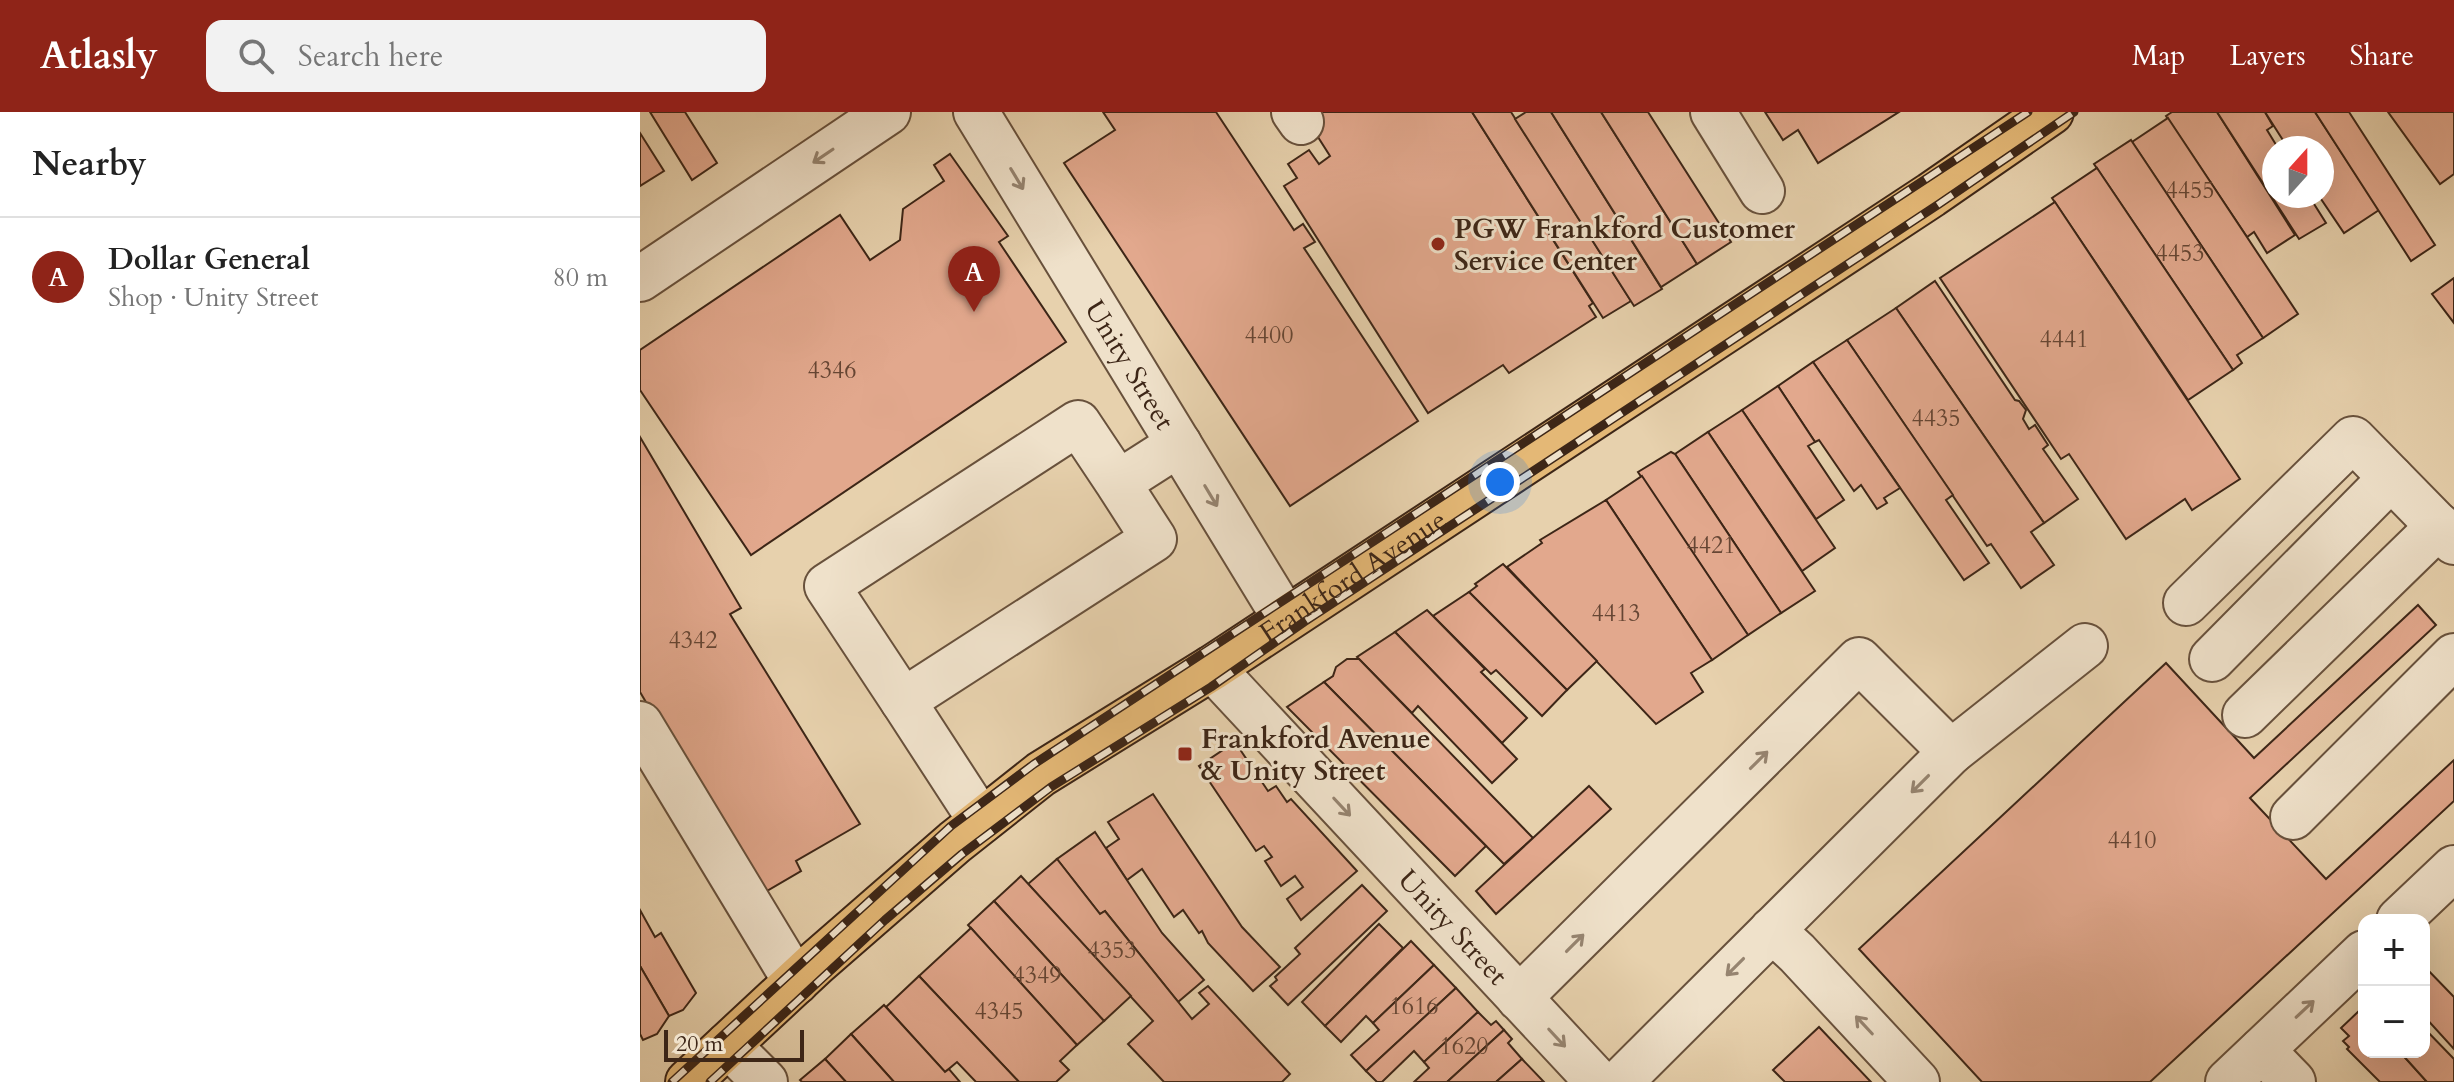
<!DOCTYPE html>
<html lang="en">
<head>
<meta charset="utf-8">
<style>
	:root { --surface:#fff; --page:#f2f2f2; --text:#222; --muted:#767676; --line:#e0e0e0; --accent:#8f2418 }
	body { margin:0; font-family:Cardo,serif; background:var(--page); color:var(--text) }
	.controls { position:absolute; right:24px; bottom:24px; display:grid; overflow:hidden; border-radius:16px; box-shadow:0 8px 32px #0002 }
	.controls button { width:72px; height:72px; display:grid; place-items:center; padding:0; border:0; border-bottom:2px solid var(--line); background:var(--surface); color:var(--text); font:40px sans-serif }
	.compass { position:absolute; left:1622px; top:24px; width:72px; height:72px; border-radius:50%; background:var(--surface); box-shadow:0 8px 32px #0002; rotate:21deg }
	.scale { position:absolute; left:24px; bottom:20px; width:140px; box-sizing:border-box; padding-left:8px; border:4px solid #3d2617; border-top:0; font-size:22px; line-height:28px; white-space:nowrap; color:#3d2617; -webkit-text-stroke:6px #efe1ca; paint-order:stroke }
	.you { position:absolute; left:860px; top:370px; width:28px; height:28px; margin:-20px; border:6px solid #fff; border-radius:50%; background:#1a73e8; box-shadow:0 0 0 12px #1a73e833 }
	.badge { display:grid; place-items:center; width:52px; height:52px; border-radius:50%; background:var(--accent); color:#fff; font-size:26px; font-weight:700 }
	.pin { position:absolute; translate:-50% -66px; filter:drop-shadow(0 2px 4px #0008) }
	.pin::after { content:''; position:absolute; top:42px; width:28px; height:24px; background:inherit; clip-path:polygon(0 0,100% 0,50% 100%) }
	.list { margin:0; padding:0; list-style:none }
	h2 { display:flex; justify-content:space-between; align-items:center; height:104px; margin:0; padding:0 32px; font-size:34px }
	h2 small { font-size:26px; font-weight:400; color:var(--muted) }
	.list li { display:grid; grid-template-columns:52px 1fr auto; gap:24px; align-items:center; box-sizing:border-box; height:120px; padding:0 32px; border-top:2px solid var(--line) }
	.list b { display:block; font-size:30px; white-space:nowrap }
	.list p { margin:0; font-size:26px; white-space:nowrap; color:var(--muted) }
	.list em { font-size:26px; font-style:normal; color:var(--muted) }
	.icon { flex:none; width:44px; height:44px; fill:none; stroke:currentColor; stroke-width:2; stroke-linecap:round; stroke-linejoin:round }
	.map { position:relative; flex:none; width:1814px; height:970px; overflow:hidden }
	header { display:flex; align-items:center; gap:48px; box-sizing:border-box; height:112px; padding:0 40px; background:var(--accent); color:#fff }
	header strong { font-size:38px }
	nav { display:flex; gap:44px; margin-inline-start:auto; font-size:28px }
	.search { width:560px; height:72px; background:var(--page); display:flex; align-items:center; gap:20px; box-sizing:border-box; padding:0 28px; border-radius:16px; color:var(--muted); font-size:30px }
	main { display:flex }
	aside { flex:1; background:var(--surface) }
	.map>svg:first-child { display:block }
	.building { fill:#e2a88d; stroke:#3d2617; stroke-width:2 }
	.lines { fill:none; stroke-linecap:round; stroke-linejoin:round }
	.minor-casing { stroke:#68513c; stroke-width:48 }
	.major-casing { stroke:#3d2617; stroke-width:48 }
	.minor { stroke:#efe1ca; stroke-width:44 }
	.major { stroke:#e4b876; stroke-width:44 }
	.rail-casing { stroke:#3d2617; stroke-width:9 }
	.rail { stroke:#efe1ca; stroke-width:6; stroke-dasharray:18; stroke-linecap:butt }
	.oneway { stroke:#968470 }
	.poi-dot { fill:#8f2418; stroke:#efe1ca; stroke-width:3 }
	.labels { text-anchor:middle; stroke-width:6; stroke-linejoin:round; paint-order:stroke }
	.number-label { font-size:24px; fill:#664634 }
	.poi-label { font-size:28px; font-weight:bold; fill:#3d2617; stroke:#efe1ca; text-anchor:start }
	.street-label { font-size:28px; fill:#3d2617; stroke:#efe1ca }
</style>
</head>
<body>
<header>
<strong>Atlasly</strong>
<div class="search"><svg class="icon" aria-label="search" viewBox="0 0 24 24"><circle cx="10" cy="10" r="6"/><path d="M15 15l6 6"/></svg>Search here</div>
<nav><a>Map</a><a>Layers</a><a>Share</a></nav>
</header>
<main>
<aside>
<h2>Nearby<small></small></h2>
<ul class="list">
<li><span class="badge">A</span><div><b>Dollar General</b><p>Shop · Unity Street</p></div><em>80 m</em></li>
</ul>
</aside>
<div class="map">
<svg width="1814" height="970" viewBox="0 0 1814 970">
	<rect width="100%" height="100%" fill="#e7d1ad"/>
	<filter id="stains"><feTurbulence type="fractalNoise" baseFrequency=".0025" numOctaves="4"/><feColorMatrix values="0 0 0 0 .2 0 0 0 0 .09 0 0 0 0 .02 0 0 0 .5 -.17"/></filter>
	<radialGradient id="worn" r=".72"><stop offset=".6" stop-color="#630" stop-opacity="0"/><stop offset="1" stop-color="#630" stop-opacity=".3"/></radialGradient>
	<!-- building -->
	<g class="building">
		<polygon points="10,0 45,0 77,51 52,68"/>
		<polygon points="463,0 576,0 654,118 663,112 675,130 664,136 778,309 650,394 424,51 475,18"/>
		<polygon points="672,0 832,0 953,191 949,194 956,205 869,261 863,253 788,301 644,74 657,66 648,52 669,38 679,52 690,44 671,14"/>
		<polygon points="832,0 871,0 991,189 963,206"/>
		<polygon points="886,0 911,0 1022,177 994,194 875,7"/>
		<polygon points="911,0 961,0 1057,152 1021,175"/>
		<polygon points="961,0 1008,0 1091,130 1057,152"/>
		<polygon points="1125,0 1259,0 1178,51 1158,18 1143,28"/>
		<polygon points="1532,0 1577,0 1655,123 1627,141 1614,120 1607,125 1526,4"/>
		<polygon points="1577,0 1625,0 1633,14 1627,18 1638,36 1634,36 1634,84 1669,84 1686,111 1659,127"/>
		<polygon points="1625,0 1675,0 1739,98 1704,121 1679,84 1682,84 1682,36 1648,36"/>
		<polygon points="1675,0 1709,0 1795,133 1771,149"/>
		<polygon points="1748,0 1814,0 1814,62 1800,72"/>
		<polygon points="1528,6 1658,202 1623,226 1492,30"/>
		<polygon points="0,21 24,59 0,74"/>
		<polygon points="1491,28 1623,226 1597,243 1602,251 1593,258 1454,52"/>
		<polygon points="310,42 368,124 359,130 426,230 111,443 0,278 0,238 200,103 230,148 260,128 263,97 304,69 294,53"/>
		<polygon points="1457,56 1593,258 1548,288 1412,86"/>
		<polygon points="1415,90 1600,367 1552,398 1545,387 1486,427 1429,342 1421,347 1300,166"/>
		<polygon points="1814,166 1814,211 1792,182"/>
		<polygon points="1295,169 1375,288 1379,289 1386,298 1383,307 1389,317 1395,313 1408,333 1403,337 1438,387 1404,411 1256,196"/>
		<polygon points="1256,196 1404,411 1391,420 1414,453 1381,476 1351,432 1347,434 1207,228"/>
		<polygon points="1207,228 1313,383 1306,388 1349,451 1324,468 1173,250"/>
		<polygon points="1173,250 1260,376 1244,386 1247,391 1237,397 1221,373 1214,379 1179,328 1175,330 1138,274"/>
		<polygon points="1138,274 1175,330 1168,334 1204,388 1176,407 1102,298"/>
		<polygon points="1102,298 1195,436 1162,459 1068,320"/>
		<polygon points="1068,320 1175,479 1141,501 1035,342"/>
		<polygon points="0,325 101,496 90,502 220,712 156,749 161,759 120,783 0,580"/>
		<polygon points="1031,340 1035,342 1141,501 1108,523 998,360"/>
		<polygon points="1002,364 1108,523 1072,548 966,388"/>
		<polygon points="966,388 1072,548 1051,561 1063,580 1016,612 867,455 902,431 900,428"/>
		<polygon points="863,452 957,549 927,578 829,480 837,474 835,472"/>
		<polygon points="829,480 927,578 902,604 856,558 851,562 793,504"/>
		<polygon points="1778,493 1796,513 1610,686 1686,767 1814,648 1814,689 1510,970 1342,970 1219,837 1526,551 1614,646"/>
		<polygon points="787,498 845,557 841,560 887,606 862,631 755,520"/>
		<polygon points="755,520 877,647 852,671 778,594 772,601 717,545"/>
		<polygon points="707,547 719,547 893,726 864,752 684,570 693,564 696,555"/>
		<polygon points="684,570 846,734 815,764 647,595"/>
		<polygon points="595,630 628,679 636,674 647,690 651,687 717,759 661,808 647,787 663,775 655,764 641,774 625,749 632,745 624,734 616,739 559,654"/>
		<polygon points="949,674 971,697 856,802 836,779"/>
		<polygon points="513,682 602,815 640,855 613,879 568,831 562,819 559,821 543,798 534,805 502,757 487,768 466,736 479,727 468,710"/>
		<polygon points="455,720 522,821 564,868 538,890 465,799 460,802 417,747"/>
		<polygon points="417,747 460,802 465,799 552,907 569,892 559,881 568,874 650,962 642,970 524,970 488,932 513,909 388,772"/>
		<polygon points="381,764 491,884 464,909 354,789"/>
		<polygon points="722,773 747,799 648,893 630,874 637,868 635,865 660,842 655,836"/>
		<polygon points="354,789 464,909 437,933 328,813"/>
		<polygon points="0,798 15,825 21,821 56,881 43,898 29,904 0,854"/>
		<polygon points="739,812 763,836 685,914 662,890"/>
		<polygon points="331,816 437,933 420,949 429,958 416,970 379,970 279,864"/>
		<polygon points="771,829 794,853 733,911 726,904 701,930 685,914"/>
		<polygon points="794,853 816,876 726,959 711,943 739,918 733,911"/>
		<polygon points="0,854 29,904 17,922 3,928 0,922"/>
		<polygon points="1784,854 1814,885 1814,937 1784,904"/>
		<polygon points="279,864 379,970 336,970 317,950 305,960 246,895"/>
		<polygon points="816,876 838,900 784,950 774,939 742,970 737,970 726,959"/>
		<polygon points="244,893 305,960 309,957 320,970 254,970 211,922"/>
		<polygon points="1720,898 1724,902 1724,940 1760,940 1787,970 1740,970 1707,937 1709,935 1703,929 1709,924 1701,916"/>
		<polygon points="838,900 851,913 856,909 864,918 807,970 774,970 789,956 784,950"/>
		<polygon points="1179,915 1231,970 1145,970 1133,958"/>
		<polygon points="1784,916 1814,947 1814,970 1787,970 1760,940 1784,940"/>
		<polygon points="864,918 872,927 868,931 882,947 856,970 807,970"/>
		<polygon points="211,922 254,970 206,970 185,947"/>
		<polygon points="185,947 206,970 162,970 160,968"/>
		<polygon points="882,947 904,970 856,970"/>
	</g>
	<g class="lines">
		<defs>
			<g id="minor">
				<path id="s1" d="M336,0L645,506"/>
				<polyline points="654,0 661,10"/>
				<polyline points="1073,0 1122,79"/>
				<polyline points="0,167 248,0"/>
				<polyline points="478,371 438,311 187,474 263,589 514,427 478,371 539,332"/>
				<polyline points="1546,491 1713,327 1814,430"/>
				<polyline points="1572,547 1751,366"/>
				<path id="s2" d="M572,556L958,970"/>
				<polyline points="263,589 341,709"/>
				<polyline points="1605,603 1799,414"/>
				<polyline points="0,612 156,870"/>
				<polyline points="1311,640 1445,534"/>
				<polyline points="1653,705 1814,544"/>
				<polyline points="1759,808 1814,756"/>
				<polyline points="1132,818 1157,841 1277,970"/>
				<polyline points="879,886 1219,548 1311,640 980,970"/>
				<polyline points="88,933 125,970"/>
				<polyline points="1622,938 1653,970"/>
				<polyline points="1588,970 1724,841"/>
			</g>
			<g id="major">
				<path id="s3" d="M48,970L176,851L315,730L401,662L572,556L1291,83L1411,0"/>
			</g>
		</defs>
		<!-- minor casing -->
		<use href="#minor" class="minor-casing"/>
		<!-- major casing -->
		<use href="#major" class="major-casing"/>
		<!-- minor -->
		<use href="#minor" class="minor"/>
		<!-- major -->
		<use href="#major" class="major"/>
		<defs>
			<g id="rail">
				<polyline points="32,970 311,714 394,652 1388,0"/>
				<polyline points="70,970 245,808 322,742 411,675 571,575 664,510 1299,92 1434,0"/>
			</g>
		</defs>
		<!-- rail casing -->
		<use href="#rail" class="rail-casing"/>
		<!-- rail -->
		<use href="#rail" class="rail"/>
	</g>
	<!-- one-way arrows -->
	<defs><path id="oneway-shaft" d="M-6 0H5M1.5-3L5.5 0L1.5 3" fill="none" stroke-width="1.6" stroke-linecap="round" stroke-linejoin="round" transform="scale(2)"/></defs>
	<g class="oneway">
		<use href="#oneway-shaft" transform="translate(183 44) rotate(146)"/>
		<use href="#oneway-shaft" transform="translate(377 67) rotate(59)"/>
		<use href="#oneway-shaft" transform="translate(571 384) rotate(59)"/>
		<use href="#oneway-shaft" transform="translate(1119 648) rotate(-45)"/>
		<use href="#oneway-shaft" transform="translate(1280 672) rotate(135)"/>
		<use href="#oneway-shaft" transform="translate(702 695) rotate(47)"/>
		<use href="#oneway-shaft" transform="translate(935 831) rotate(-45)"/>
		<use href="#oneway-shaft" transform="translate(1095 855) rotate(135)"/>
		<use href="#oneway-shaft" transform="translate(1665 897) rotate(-43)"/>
		<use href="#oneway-shaft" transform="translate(1224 913) rotate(-133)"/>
		<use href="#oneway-shaft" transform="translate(917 926) rotate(47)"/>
	</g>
	<!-- markers -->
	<g class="poi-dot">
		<circle cx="798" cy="132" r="8"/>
		<rect x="537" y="634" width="16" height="16" rx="4"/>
	</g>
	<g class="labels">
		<!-- number labels -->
		<g class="number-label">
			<text x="1550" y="86">4455</text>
			<text x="1540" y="149">4453</text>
			<text x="629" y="231">4400</text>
			<text x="1424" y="235">4441</text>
			<text x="192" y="266">4346</text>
			<text x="1296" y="314">4435</text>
			<text x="1071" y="441">4421</text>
			<text x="976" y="509">4413</text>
			<text x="53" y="536">4342</text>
			<text x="1492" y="736">4410</text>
			<text x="472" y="846">4353</text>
			<text x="397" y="871">4349</text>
			<text x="774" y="902">1616</text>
			<text x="359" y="907">4345</text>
			<text x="824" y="942">1620</text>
		</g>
		<!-- poi labels -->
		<g class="poi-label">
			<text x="814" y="126">PGW Frankford Customer<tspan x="814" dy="32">Service Center</tspan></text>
			<text x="561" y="636">Frankford Avenue<tspan x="561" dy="32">&amp; Unity Street</tspan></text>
		</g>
		<!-- street labels -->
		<g class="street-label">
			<text dy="10" stroke="none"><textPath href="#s1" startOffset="296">Unity Street</textPath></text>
			<text dy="10" stroke="none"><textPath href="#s3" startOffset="838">Frankford Avenue</textPath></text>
			<text dy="10" stroke="none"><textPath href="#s2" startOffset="354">Unity Street</textPath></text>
		</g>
	</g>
	<rect width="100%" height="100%" filter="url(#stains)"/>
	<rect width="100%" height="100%" fill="url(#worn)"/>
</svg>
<div class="controls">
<button>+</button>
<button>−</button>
</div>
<svg class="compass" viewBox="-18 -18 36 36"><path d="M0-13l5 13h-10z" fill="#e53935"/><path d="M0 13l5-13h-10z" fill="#767676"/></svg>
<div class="scale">20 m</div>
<div class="you"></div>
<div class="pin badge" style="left:334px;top:200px">A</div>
</div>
</main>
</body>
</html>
